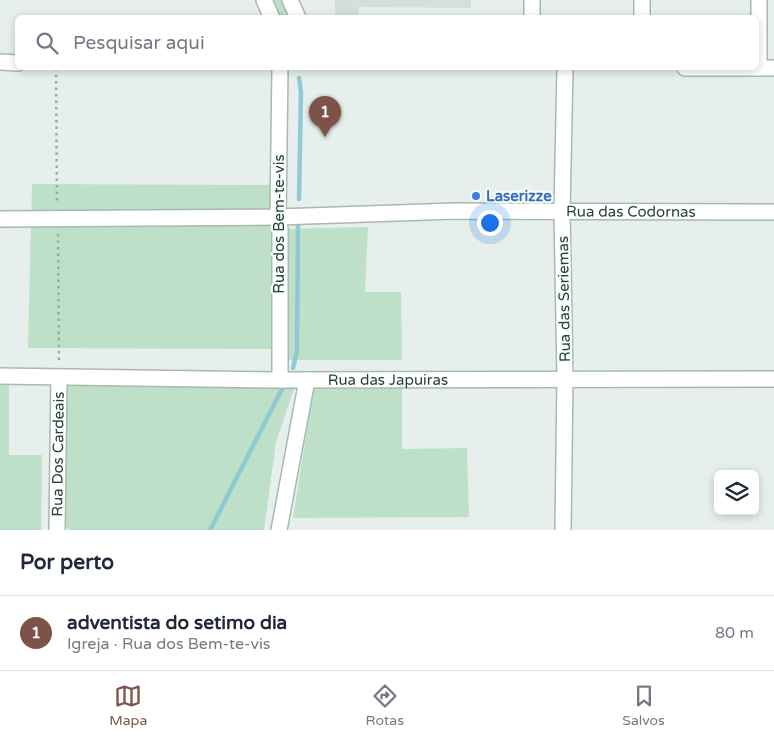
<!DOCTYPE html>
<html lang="pt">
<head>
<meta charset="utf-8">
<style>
	:root { --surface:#fff; --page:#f2f2f3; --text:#1f2937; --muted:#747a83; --line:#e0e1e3; --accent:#7f5249 }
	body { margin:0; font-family:"Varela Round",sans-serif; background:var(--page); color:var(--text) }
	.controls { position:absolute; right:15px; bottom:15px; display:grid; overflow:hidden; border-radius:8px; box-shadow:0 2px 8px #0003 }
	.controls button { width:45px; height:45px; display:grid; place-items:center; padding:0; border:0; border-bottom:1px solid var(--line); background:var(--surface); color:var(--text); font:25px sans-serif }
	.you { position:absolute; left:489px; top:222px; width:18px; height:18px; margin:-12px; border:4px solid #fff; border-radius:50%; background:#1a73e8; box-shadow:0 0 0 8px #1a73e833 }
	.badge { display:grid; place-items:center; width:32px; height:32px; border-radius:50%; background:var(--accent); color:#fff; font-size:16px; font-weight:700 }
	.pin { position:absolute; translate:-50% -41px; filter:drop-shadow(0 1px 2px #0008) }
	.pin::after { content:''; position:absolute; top:26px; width:18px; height:15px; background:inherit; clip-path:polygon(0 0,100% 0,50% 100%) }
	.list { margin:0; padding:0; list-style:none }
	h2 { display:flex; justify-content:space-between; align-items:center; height:65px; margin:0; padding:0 20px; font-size:21px }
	h2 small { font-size:16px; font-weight:400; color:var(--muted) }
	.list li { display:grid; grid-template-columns:32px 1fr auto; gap:15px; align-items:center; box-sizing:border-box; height:75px; padding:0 20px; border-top:1px solid var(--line) }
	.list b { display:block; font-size:19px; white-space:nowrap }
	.list p { margin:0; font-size:16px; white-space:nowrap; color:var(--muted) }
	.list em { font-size:16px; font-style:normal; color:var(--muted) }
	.icon { flex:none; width:28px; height:28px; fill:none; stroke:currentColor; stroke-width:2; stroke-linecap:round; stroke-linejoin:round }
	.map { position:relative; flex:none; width:774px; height:530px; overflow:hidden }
	.search { position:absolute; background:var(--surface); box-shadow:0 2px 8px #0003; left:15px; right:15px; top:15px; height:55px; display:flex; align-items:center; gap:12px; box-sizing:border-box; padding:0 18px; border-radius:8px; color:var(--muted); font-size:19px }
	.sheet { height:140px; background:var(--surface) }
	nav { display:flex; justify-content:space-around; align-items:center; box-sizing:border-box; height:70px; border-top:1px solid var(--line); background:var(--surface); font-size:14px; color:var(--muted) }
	nav a { display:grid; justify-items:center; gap:2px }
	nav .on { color:var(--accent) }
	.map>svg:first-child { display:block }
	.built { fill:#d4dfda }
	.green { fill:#bfe0c8 }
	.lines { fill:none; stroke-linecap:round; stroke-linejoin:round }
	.stream { stroke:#8ec9d4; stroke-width:4.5 }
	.minor-casing { stroke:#a8b8b2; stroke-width:18 }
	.path { stroke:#86b3a5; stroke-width:2.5; stroke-dasharray:2.5 4; stroke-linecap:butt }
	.minor { stroke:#fff; stroke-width:15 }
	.shop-dot { fill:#3f7fe0; stroke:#f7fbf9; stroke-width:2 }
	.labels { text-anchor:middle; stroke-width:4.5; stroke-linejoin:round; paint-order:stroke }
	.shop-label { font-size:15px; font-weight:bold; fill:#366cbe; stroke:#f7fbf9; text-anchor:start }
	.street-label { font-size:15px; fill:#24423a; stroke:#f7fbf9 }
</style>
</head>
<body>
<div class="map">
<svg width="774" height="530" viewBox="0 0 774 530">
	<rect width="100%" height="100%" fill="#e6efeb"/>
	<!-- built -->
	<polygon class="built" points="335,0 471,0 471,8 359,7 358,17 335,17"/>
	<!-- green -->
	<g class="green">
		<polygon points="272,0 285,0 293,17 280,17"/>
		<polygon points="32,184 271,185 274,349 28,348"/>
		<polygon points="368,227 365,292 401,292 402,360 284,360 284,229"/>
		<polygon points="0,381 9,382 9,455 42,455 41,530 0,530"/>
		<polygon points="68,383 296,383 276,442 264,530 70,530 66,527 66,388"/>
		<polygon points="402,383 402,449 467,448 469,517 293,518 314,385"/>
	</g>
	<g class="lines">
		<!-- stream -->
		<g class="stream">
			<polyline points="299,199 301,92 299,78"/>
			<polyline points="293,368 297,351 298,223"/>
			<polyline points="210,530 282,389"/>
		</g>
		<defs>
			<g id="minor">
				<polyline points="264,0 272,18"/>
				<polyline points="290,0 298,18"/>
				<polyline points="642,0 642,18"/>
				<polyline points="532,18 532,0"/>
				<polyline points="0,62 18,63"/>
				<polyline points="685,68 774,68"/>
				<polyline points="759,68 759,0"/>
				<path id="s1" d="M0,219L278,217L455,211L774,212"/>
				<path id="s2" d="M0,376L280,380L774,379"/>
				<polyline points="280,380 280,229 278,217 280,68"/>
				<path id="s3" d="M57,530L59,377"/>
				<polyline points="279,530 307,380"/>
				<polyline points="563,530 565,378 562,211 565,68"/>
			</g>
		</defs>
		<!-- minor casing -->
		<use href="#minor" class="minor-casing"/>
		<!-- path -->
		<g class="path">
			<polyline points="56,68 57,203"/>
			<polyline points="58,234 59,363"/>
		</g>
		<!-- minor -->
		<use href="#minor" class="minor"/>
	</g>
	<!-- markers -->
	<circle class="shop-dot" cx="476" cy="196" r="5"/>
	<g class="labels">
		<!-- shop labels -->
		<g class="shop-label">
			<text x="486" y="201">Laserizze</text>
		</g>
		<!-- street labels -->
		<g class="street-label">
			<text dy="5" stroke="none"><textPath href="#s1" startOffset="631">Rua das Codornas</textPath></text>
			<text transform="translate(279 224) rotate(-90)" y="5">Rua dos Bem-te-vis</text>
			<text transform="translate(564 299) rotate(-91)" y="5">Rua das Seriemas</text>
			<text dy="5" stroke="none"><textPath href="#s2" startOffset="388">Rua das Japuiras</textPath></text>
			<text dy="5" stroke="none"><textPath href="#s3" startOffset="76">Rua Dos Cardeais</textPath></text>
		</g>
	</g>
</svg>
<div class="controls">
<button><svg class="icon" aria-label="layers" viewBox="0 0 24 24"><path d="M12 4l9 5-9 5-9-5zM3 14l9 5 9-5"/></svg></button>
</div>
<div class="you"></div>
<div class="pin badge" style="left:325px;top:137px">1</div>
<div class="search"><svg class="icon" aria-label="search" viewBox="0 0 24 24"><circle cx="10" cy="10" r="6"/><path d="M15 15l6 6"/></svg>Pesquisar aqui</div>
</div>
<section class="sheet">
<h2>Por perto<small></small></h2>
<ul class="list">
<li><span class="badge">1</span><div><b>adventista do setimo dia</b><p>Igreja · Rua dos Bem-te-vis</p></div><em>80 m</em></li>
</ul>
</section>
<nav>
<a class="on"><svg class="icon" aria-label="map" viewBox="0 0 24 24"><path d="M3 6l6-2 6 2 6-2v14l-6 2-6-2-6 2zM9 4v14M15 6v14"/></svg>Mapa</a>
<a><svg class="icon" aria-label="directions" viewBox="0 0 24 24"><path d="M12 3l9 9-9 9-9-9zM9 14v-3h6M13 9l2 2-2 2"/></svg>Rotas</a>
<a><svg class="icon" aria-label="saved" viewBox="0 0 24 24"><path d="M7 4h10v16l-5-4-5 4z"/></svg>Salvos</a>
</nav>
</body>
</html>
